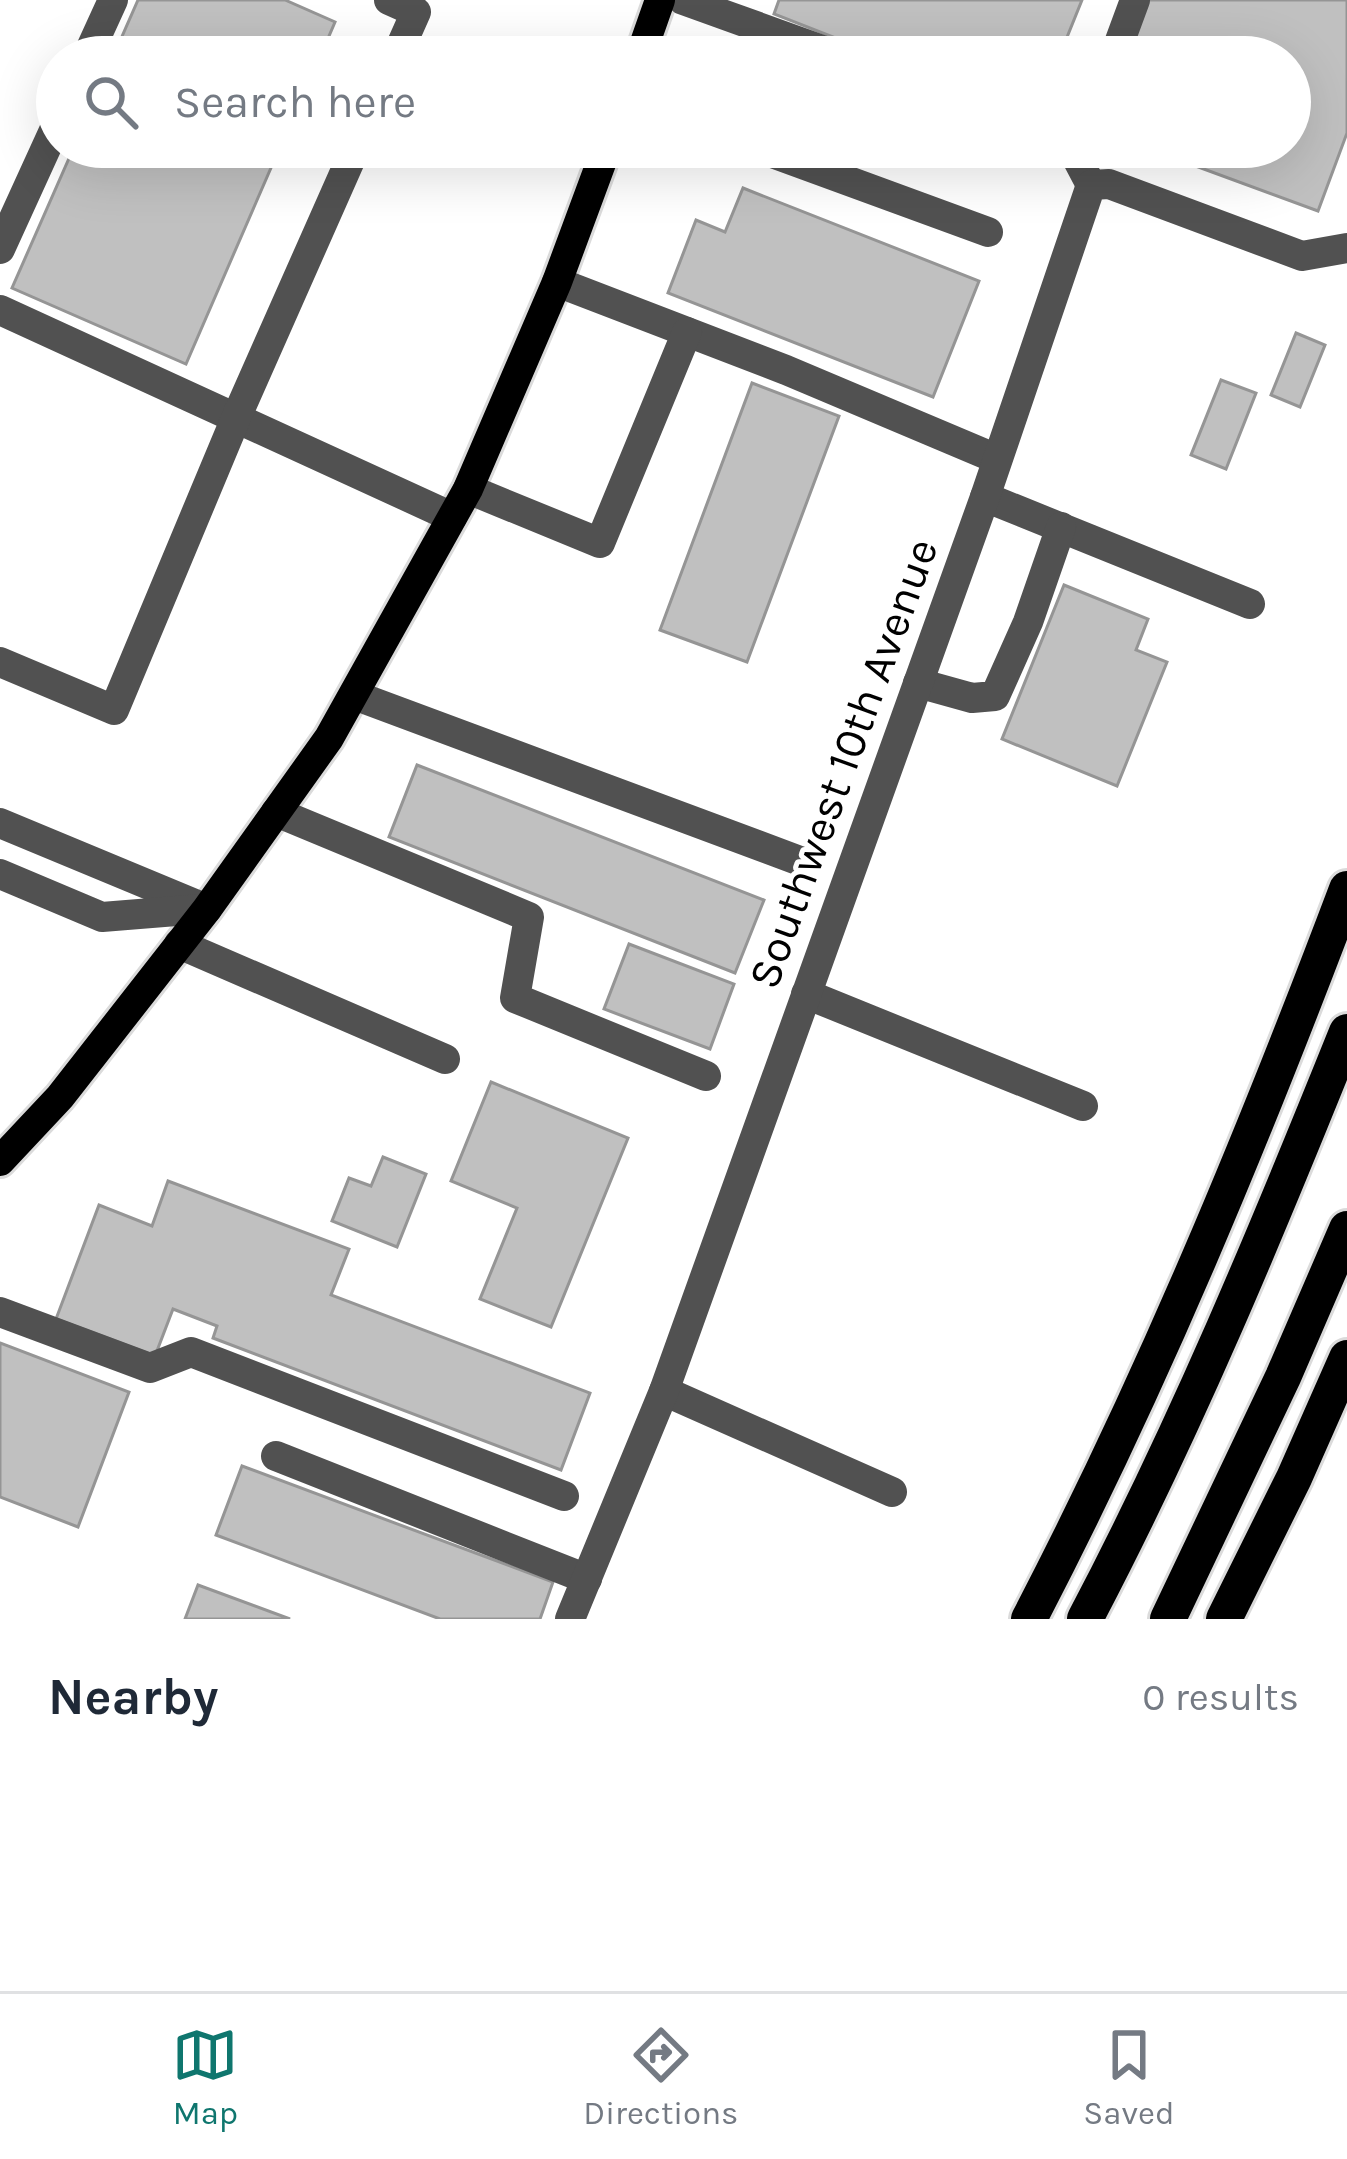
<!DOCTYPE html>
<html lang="en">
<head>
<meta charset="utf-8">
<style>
	:root { --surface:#fff; --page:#f6f6f7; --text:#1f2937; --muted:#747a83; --line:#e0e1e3; --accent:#0f766e }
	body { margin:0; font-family:Karla,sans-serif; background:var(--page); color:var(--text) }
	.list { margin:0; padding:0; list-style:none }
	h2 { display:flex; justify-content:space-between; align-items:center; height:156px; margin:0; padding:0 48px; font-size:51px }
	h2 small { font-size:39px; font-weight:400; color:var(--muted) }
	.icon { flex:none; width:66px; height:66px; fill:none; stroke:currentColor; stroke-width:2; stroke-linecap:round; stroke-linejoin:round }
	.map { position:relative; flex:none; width:1347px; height:1619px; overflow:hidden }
	.search { position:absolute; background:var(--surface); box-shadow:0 12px 48px #0002; left:36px; right:36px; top:36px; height:132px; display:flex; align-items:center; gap:30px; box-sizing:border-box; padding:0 42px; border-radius:66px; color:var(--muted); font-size:45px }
	.sheet { height:372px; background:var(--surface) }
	nav { display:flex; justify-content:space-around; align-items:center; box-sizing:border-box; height:168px; border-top:3px solid var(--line); background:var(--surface); font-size:33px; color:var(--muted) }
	nav a { display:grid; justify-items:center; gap:6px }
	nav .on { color:var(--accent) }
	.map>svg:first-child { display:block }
	.building { fill:#c0c0c0; stroke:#959595; stroke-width:3 }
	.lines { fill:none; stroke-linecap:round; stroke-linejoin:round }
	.major-casing { stroke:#dbdbdb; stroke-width:36 }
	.highway-casing { stroke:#dbdbdb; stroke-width:42 }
	.minor { stroke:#515151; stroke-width:30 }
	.major { stroke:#000; stroke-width:30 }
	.highway { stroke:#000; stroke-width:36 }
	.labels { text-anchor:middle; stroke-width:10; stroke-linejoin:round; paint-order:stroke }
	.street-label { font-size:45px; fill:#000; stroke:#fff }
</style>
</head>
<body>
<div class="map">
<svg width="1347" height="1619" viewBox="0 0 1347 1619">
	<rect width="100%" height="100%" fill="#fff"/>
	<!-- building -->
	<g class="building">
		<polygon points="138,0 285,0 335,22 320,57 113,57"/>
		<polygon points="779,0 1082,0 1059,57 884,57 774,14"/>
		<polygon points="1148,0 1347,0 1347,133 1318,211 1144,147 1290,147 1290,57 1127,57"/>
		<polygon points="74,147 280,147 186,364 12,288"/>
		<polygon points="743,188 979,281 933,397 668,293 696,220 725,232"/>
		<polygon points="1296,333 1325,345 1300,407 1271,395"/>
		<polygon points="1221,380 1256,393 1226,469 1191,455"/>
		<polygon points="752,383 839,416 747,662 660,630"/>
		<polygon points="1064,585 1148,619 1136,650 1167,662 1117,786 1002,739"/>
		<polygon points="417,765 764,900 735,973 389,837"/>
		<polygon points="629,944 734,984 710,1049 604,1009"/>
		<polygon points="491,1082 628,1138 551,1327 480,1299 517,1208 451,1181"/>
		<polygon points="383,1157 426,1174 397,1247 332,1221 349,1178 371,1186"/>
		<polygon points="168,1181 349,1249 331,1295 590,1393 561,1470 213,1338 217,1326 173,1309 155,1356 56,1319 99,1205 152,1226"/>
		<polygon points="0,1343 129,1392 78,1527 0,1497"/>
		<polygon points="242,1466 553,1582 540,1619 440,1619 216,1535"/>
		<polygon points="198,1585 290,1619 185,1619"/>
	</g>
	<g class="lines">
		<defs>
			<g id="major">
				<polyline points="640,57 660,0"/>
				<polyline points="0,1161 60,1097 207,909 329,738 468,489 557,282 607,147"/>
			</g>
			<g id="highway">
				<path d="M1029,1619C1152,1383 1253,1138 1347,889"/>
				<path d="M1085,1619C1185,1429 1267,1231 1347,1032"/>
				<polyline points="1168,1619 1283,1377 1347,1229"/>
				<polyline points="1224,1619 1294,1478 1347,1358"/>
			</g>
		</defs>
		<!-- major casing -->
		<use href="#major" class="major-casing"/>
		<!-- highway casing -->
		<use href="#highway" class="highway-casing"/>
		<!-- minor -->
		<g class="minor">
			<polyline points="389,0 416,12 396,57"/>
			<polyline points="683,0 842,57"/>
			<polyline points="87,57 113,0"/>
			<polyline points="1114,57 1135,0"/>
			<polyline points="756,147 988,232"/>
			<polyline points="1071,147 1091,185"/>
			<polyline points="0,249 57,124"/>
			<polyline points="557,282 786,370 997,459"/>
			<polyline points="0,310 452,517"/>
			<polyline points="468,489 600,543 687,332"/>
			<polyline points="985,497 1250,604"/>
			<polyline points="0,662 114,710 236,418 356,147"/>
			<polyline points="918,683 972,698 995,696 1028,622 1061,527"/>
			<polyline points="354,695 800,861"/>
			<polyline points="276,812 529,917 515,998 706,1076"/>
			<polyline points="0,823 207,909"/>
			<polyline points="0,874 102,917 201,909"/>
			<polyline points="179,944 445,1059"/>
			<polyline points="806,994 1083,1106"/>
			<polyline points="0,1312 150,1368 191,1352 564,1496"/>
			<polyline points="664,1391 892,1492"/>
			<polyline points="276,1456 587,1579"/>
			<polyline points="570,1619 664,1391 985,497 1091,185 1109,184 1302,256 1347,248"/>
		</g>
		<!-- major -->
		<use href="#major" class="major"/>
		<!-- highway -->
		<use href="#highway" class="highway"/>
	</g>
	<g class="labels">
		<!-- street labels -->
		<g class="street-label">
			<text transform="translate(842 763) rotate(-70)" y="16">Southwest 10th Avenue</text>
		</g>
	</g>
</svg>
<div class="search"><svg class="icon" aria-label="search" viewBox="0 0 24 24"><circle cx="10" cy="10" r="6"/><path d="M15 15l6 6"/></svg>Search here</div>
</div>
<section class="sheet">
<h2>Nearby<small>0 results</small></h2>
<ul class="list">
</ul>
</section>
<nav>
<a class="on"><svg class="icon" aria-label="map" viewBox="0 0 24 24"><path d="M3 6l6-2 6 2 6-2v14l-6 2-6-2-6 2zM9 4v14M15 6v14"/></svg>Map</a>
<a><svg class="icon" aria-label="directions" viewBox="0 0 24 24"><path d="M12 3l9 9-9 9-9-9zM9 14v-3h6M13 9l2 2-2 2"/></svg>Directions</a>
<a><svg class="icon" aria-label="saved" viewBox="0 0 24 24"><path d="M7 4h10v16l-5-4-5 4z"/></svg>Saved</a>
</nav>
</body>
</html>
